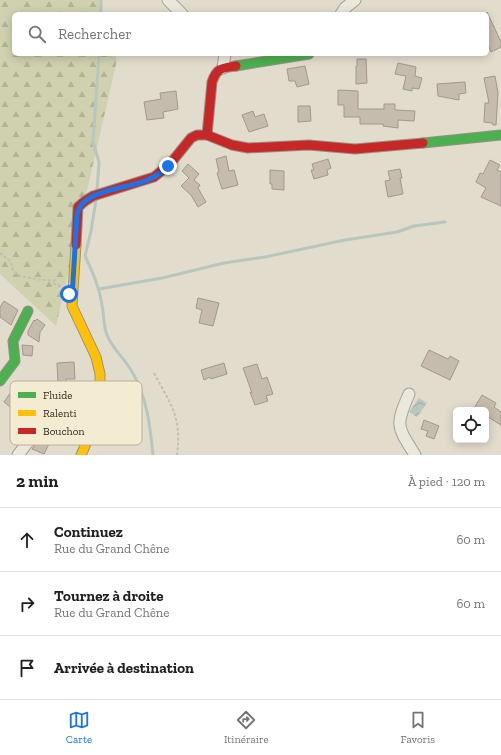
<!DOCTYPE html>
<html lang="fr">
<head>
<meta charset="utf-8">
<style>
	:root { --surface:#fff; --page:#f6f6f6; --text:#202124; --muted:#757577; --line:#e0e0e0; --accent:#1a73e8 }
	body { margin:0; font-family:"Zilla Slab",serif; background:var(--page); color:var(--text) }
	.controls { position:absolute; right:12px; bottom:12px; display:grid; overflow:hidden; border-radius:6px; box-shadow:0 2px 10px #0003 }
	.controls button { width:36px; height:36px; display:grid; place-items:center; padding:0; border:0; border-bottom:1px solid var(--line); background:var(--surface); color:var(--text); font:20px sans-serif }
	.stop { position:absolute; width:12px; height:12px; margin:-9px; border:3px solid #1a73e8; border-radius:50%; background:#fff }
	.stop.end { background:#1a73e8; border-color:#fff; box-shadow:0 1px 4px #0008 }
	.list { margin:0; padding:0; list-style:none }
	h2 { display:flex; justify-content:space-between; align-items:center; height:52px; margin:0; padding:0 16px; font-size:17px }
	h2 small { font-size:13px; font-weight:400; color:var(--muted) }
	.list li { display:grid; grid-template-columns:26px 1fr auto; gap:12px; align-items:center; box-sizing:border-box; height:64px; padding:0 16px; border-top:1px solid var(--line) }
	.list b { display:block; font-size:15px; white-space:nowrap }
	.list p { margin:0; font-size:13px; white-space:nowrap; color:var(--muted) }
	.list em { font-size:13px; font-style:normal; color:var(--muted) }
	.icon { flex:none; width:22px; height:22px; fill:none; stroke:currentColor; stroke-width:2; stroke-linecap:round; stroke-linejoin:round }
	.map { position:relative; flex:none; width:501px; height:455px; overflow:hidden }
	.search { position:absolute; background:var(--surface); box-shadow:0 2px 10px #0003; left:12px; right:12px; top:12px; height:44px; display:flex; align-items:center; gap:10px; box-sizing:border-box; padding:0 14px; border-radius:6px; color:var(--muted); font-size:15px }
	.sheet { height:244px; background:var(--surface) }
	nav { display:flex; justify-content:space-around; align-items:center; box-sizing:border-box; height:56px; border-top:1px solid var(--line); background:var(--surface); font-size:11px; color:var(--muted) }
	nav a { display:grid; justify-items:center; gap:2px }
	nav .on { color:var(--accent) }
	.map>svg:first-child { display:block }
	.forest { fill:url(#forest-firs) }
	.water { fill:url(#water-waves) }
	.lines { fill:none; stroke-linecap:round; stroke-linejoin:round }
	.stream { stroke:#b7c7be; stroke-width:3 }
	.building { fill:#c6bcad; stroke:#a2988c }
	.street-casing { stroke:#a7a195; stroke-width:13 }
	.fast-casing { stroke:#979185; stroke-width:11 }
	.slow-casing { stroke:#979185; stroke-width:11 }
	.jam-casing { stroke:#979185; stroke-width:11 }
	.path { stroke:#c3beb4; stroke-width:2; stroke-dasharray:3 2; stroke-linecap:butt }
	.street { stroke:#eae7dd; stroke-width:11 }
	.fast { stroke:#4caf50; stroke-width:9 }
	.slow { stroke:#ffc107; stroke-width:9 }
	.jam { stroke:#c62828; stroke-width:9 }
	.route { stroke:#1a73e8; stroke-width:5 }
	.key { fill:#f3ebd2; stroke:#bab19c; stroke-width:1 }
	.key-label { font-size:11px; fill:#352a1e }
</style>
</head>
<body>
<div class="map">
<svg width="501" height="455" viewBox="0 0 501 455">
	<defs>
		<pattern id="forest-firs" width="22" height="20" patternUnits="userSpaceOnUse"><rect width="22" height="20" fill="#cfd1af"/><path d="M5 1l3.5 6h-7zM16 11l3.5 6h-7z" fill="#b2b496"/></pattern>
		<pattern id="water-waves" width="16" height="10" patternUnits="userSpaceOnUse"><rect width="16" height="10" fill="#b7c7be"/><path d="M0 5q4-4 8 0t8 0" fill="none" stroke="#9eaba3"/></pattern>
	</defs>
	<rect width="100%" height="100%" fill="#e2dccc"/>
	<!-- forest -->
	<polygon class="forest" points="0,0 99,0 103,14 14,14 14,54 115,54 117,60 56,326 0,274"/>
	<!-- water -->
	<polygon class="water" points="419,398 427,403 417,417 409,412"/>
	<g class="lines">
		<!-- stream -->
		<g class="stream">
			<polyline points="101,14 101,0"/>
			<polyline points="97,190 99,162 93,142 99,54"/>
			<path d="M96,200L91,231L85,256C93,273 99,286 102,305C104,315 103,325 107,335C112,348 124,358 131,370C147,396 150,425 153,455"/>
			<polyline points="99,289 162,278 224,263 265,257 345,240 397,232 414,226 445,222"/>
		</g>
	</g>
	<!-- building -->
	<g class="building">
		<polygon points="487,12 501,42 501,47 491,52 487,42"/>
		<polygon points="357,59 366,59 367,83 356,84 356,66 357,66"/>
		<polygon points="398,63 416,67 415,76 422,78 419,89 412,88 412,91 403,89 406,76 395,74"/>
		<polygon points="305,66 309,84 297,87 295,81 289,81 287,69"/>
		<polygon points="495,76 498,93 496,125 493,125 492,123 484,122 485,103 489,103 484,78"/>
		<polygon points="465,82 466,93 459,94 459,100 438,96 437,84"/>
		<polygon points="338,90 358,91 358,109 384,109 384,104 395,104 395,110 415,111 414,121 398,120 398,128 383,126 383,124 360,124 360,117 344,117 344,105 338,105"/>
		<polygon points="176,91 178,109 163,112 164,118 147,120 144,102 161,99 160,93"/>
		<polygon points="298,106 310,106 311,121 298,122"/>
		<polygon points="253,111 255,117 264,114 268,126 249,132 242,115"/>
		<polygon points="226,156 229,171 234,170 238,185 222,189 217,173 219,172 216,159"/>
		<polygon points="328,159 331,168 327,170 328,175 314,179 311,170 314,170 312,164"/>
		<polygon points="490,160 500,165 497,170 501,172 501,206 481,197 486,188 476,182 480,173 483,174"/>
		<polygon points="188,164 199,174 194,180 200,185 198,188 206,202 198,207 191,195 181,186 189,178 182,171"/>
		<polygon points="400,169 402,178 400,178 403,194 388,197 385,181 390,180 388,171"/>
		<polygon points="270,170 284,171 284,190 272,189 272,184 270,184"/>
		<polygon points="198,298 219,303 213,326 199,323 202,310 196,308"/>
		<polygon points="4,301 18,310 11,325 0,317 0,307"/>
		<polygon points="37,319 45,325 40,332 39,342 28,335 28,331 34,320 35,321"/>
		<polygon points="22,345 33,346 32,356 23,355"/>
		<polygon points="429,350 448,359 450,356 459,361 450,380 421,366"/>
		<polygon points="74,362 75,379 66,379 64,403 59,403 59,407 47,406 48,397 58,398 58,394 53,394 54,383 58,383 57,363"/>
		<polygon points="224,363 227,374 211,379 210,377 204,380 201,370"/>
		<polygon points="257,364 262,379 267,377 273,394 266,396 268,401 255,405 250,392 252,393 243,368"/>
		<polygon points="11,392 23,401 21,405 33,413 25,424 11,414 14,410 4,402"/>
		<polygon points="482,395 496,403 494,407 501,412 501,425 488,417 486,420 486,410 473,410"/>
		<polygon points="424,420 439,426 434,439 426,436 428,431 421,429"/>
		<polygon points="51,422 61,426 56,436 53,436 44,454 32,449 43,434 44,434"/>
	</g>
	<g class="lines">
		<defs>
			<g id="street">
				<polyline points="168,0 182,14"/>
				<polyline points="341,14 345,8 355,0"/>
				<polyline points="223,68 225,54"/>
				<path d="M409,394C395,426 397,426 415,455"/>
				<polyline points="18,455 40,426 45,417"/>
			</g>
			<g id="fast">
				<polyline points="236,66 309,54"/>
				<polyline points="423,143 501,135"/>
				<polyline points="0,381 15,361 13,341 28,311"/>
			</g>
			<polyline id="slow" points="76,245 72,306 96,357 100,374 100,383 92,430 81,455"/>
			<g id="jam">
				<polyline points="207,135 232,145 248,148 309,145 355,149 423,143"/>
				<path d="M76,245L78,207L85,201L93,196L154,177L170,164L191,138L197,135H207L212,82C217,67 223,68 236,66"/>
			</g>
		</defs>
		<!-- street casing -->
		<use href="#street" class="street-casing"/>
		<!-- fast casing -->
		<use href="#fast" class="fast-casing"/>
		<!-- slow casing -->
		<use href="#slow" class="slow-casing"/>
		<!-- jam casing -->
		<use href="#jam" class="jam-casing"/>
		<!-- path -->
		<g class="path">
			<path d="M0,253L11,262L13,270L17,275C30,278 42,281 55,280L54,283L56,285L61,286"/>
			<path d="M154,373C171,405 182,417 177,455"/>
		</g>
		<!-- street -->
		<use href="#street" class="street"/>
		<!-- fast -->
		<use href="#fast" class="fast"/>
		<!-- slow -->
		<use href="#slow" class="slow"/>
		<!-- jam -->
		<use href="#jam" class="jam"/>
	</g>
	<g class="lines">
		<!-- route -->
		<path class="route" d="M69,294L72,298L77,215C80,191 122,189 142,182C151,179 161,174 168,166"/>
	</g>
	<!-- legend -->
	<rect x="10" y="381" width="132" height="64" rx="6" class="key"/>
	<rect x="18" y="392" width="18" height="6" fill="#4caf50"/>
	<rect x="18" y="410" width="18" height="6" fill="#ffc107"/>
	<rect x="18" y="428" width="18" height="6" fill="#c62828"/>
	<g class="key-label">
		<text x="43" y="399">Fluide</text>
		<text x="43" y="417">Ralenti</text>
		<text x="43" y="435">Bouchon</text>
	</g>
</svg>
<div class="controls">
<button><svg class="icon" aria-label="locate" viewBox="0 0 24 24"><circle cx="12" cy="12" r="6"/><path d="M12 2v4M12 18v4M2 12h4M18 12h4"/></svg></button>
</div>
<div class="stop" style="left:69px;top:294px"></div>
<div class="stop end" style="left:168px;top:166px"></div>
<div class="search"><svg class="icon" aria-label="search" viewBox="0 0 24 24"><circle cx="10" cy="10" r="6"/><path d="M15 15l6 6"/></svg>Rechercher</div>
</div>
<section class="sheet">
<h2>2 min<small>À pied · 120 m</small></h2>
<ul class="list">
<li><svg class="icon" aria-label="ahead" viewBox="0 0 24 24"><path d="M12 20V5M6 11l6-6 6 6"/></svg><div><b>Continuez</b><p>Rue du Grand Chêne</p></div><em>60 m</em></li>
<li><svg class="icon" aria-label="right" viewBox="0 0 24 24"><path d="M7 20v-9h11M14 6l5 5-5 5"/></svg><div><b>Tournez à droite</b><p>Rue du Grand Chêne</p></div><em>60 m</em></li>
<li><svg class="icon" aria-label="arrive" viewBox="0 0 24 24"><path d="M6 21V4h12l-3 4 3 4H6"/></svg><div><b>Arrivée à destination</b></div></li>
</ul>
</section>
<nav>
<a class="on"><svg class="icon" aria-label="map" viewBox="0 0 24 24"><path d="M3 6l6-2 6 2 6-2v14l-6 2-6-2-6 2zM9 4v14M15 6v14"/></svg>Carte</a>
<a><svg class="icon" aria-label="directions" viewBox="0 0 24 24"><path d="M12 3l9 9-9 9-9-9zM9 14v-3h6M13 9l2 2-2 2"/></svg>Itinéraire</a>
<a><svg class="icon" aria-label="saved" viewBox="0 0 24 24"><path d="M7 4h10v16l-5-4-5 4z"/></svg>Favoris</a>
</nav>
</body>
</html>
